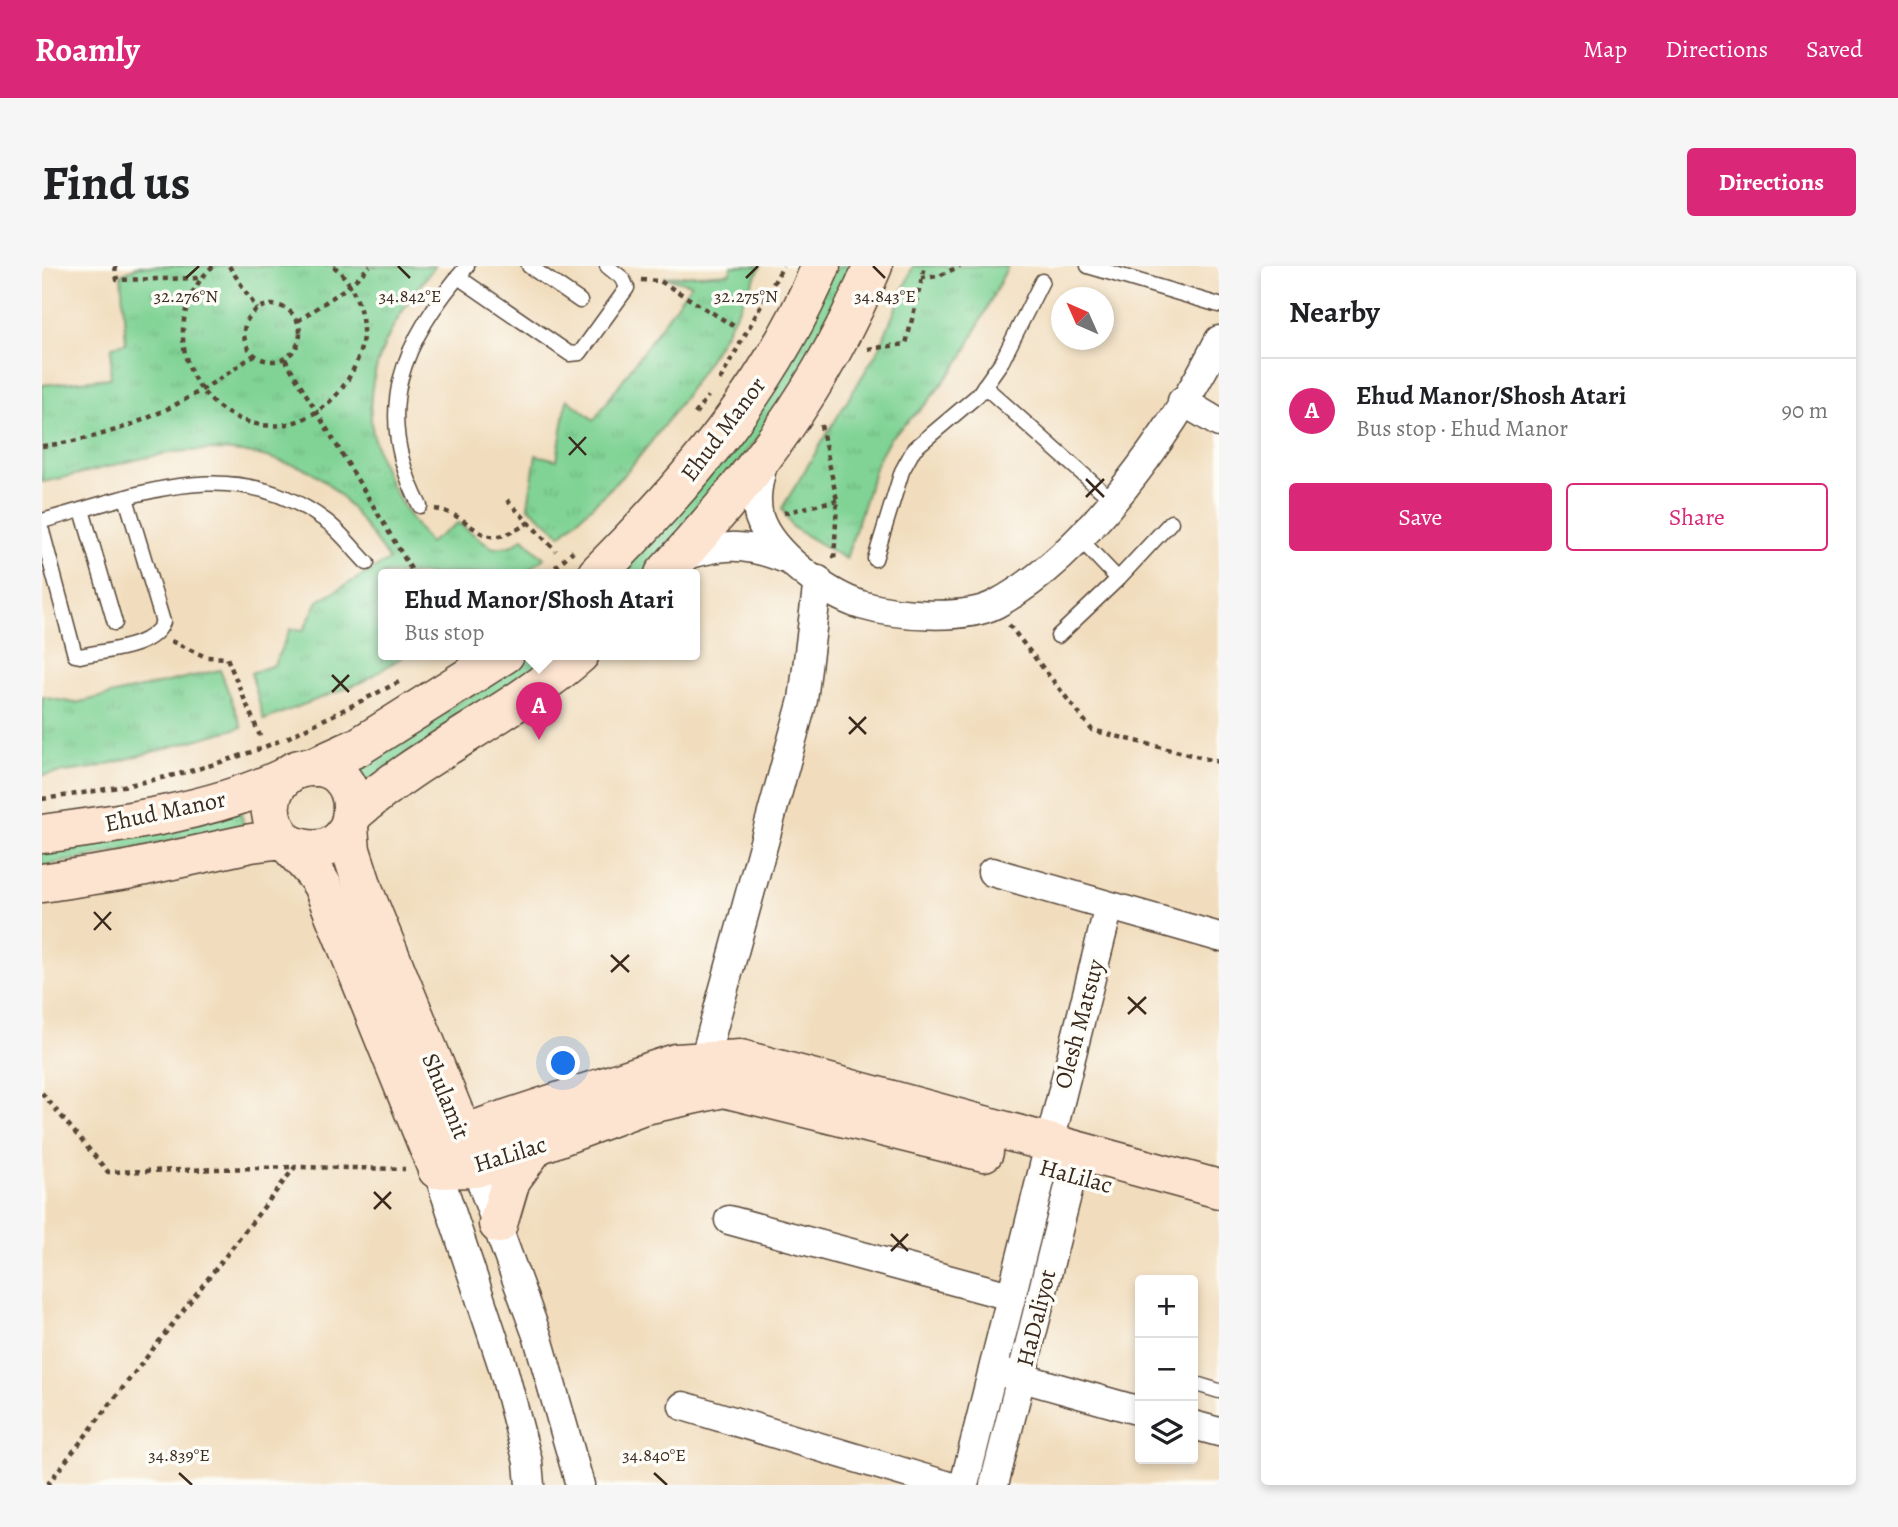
<!DOCTYPE html>
<html lang="en">
<head>
<meta charset="utf-8">
<style>
	:root { --surface:#fff; --page:#f6f6f6; --text:#202124; --muted:#757577; --line:#e0e0e0; --accent:#db2777 }
	body { margin:0; font-family:Alegreya,serif; background:var(--page); color:var(--text) }
	.controls { position:absolute; right:21px; bottom:21px; display:grid; overflow:hidden; border-radius:7px; box-shadow:0 4px 10px #0003 }
	.controls button { width:63px; height:63px; display:grid; place-items:center; padding:0; border:0; border-bottom:2px solid var(--line); background:var(--surface); color:var(--text); font:35px sans-serif }
	.compass { position:absolute; left:1009px; top:21px; width:63px; height:63px; border-radius:50%; background:var(--surface); box-shadow:0 4px 10px #0003; rotate:315deg }
	.you { position:absolute; left:522px; top:798px; width:24px; height:24px; margin:-18px; border:5px solid #fff; border-radius:50%; background:#1a73e8; box-shadow:0 0 0 10px #1a73e833 }
	.badge { display:grid; place-items:center; width:46px; height:46px; border-radius:50%; background:var(--accent); color:#fff; font-size:23px; font-weight:700 }
	.pin { position:absolute; translate:-50% -58px; filter:drop-shadow(0 2px 4px #0008) }
	.pin::after { content:''; position:absolute; top:37px; width:24px; height:21px; background:inherit; clip-path:polygon(0 0,100% 0,50% 100%) }
	.popup { position:absolute; left:336px; top:303px; width:322px; height:91px; box-sizing:border-box; display:grid; place-content:center; border-radius:7px; background:var(--surface); filter:drop-shadow(0 2px 5px #0005); font-size:23px; white-space:nowrap; color:var(--muted) }
	.popup b { font-size:26px; color:var(--text) }
	.popup::after { content:''; position:absolute; left:50%; top:100%; margin-left:-14px; border:14px solid transparent; border-top-color:var(--surface) }
	.list { margin:0; padding:0; list-style:none }
	h2 { display:flex; justify-content:space-between; align-items:center; height:91px; margin:0; padding:0 28px; font-size:30px }
	h2 small { font-size:23px; font-weight:400; color:var(--muted) }
	.list li { display:grid; grid-template-columns:46px 1fr auto; gap:21px; align-items:center; box-sizing:border-box; height:105px; padding:0 28px; border-top:2px solid var(--line) }
	.list b { display:block; font-size:26px; white-space:nowrap }
	.list p { margin:0; font-size:23px; white-space:nowrap; color:var(--muted) }
	.list em { font-size:23px; font-style:normal; color:var(--muted) }
	.actions { display:flex; gap:14px; padding:21px 28px }
	.actions a { flex:1; padding:16px 0; border:2px solid var(--accent); border-radius:7px; text-align:center; font-size:24px; color:var(--accent) }
	.actions .main { background:var(--accent); color:#fff }
	.icon { flex:none; width:38px; height:38px; fill:none; stroke:currentColor; stroke-width:2; stroke-linecap:round; stroke-linejoin:round }
	.map { position:relative; flex:none; width:1177px; height:1219px; overflow:hidden; border-radius:7px }
	header { display:flex; align-items:center; gap:42px; box-sizing:border-box; height:98px; padding:0 35px; background:var(--accent); color:#fff }
	header strong { font-size:33px }
	nav { display:flex; gap:38px; margin-inline-start:auto; font-size:24px }
	.intro { display:flex; align-items:center; justify-content:space-between; box-sizing:border-box; height:168px; padding:0 42px }
	h1 { margin:0; font-size:49px }
	.button { padding:18px 32px; border-radius:7px; background:var(--accent); color:#fff; font-size:24px; font-weight:700 }
	main { display:flex; gap:42px; padding:0 42px }
	aside { flex:1; background:var(--surface); border-radius:7px; box-shadow:0 4px 10px #0003 }
	.map>svg:first-child { display:block }
	.park { fill:url(#park-tufts); stroke:#5e7e5a; stroke-width:2 }
	.lines { fill:none; stroke-linecap:round; stroke-linejoin:round }
	.lane-casing { stroke:#564536; stroke-width:17 }
	.street-casing { stroke:#564536; stroke-width:31 }
	.secondary-casing { stroke:#564536; stroke-width:41 }
	.path { stroke:#564536; stroke-width:4.5; stroke-dasharray:5 5; stroke-linecap:butt }
	.lane { stroke:#fff; stroke-width:14 }
	.street { stroke:#fff; stroke-width:28 }
	.secondary { stroke:#fde4d0; stroke-width:38 }
	.ticks { fill:none; stroke:#3b2a1e; stroke-width:2.5 }
	.labels { text-anchor:middle; stroke-width:7; stroke-linejoin:round; paint-order:stroke }
	.street-label { font-size:24px; fill:#3b2a1e; stroke:#fdfcf7 }
	.ticks-label { font-size:18px; text-anchor:middle; fill:#3b2a1e; stroke:#fdfcf7; stroke-width:7; stroke-linejoin:round; paint-order:stroke }
</style>
</head>
<body>
<header>
<strong>Roamly</strong>
<nav><a>Map</a><a>Directions</a><a>Saved</a></nav>
</header>
<div class="intro"><h1>Find us</h1><a class="button">Directions</a></div>
<main>
<div class="map">
<svg width="1177" height="1219" viewBox="0 0 1177 1219">
	<defs>
		<pattern id="park-tufts" width="24" height="20" patternUnits="userSpaceOnUse" patternTransform="scale(1.75)"><rect width="24" height="20" fill="#80d395"/><path d="M3 7l-1-3M5 7V3M7 7l1-3M15 17l-1-3M17 17v-4M19 17l1-3" fill="none" stroke="#70b580"/></pattern>
	</defs>
	<rect width="100%" height="100%" fill="#fdfcf7"/>
	<filter id="ink" filterUnits="userSpaceOnUse"><feTurbulence type="fractalNoise" baseFrequency=".0143" numOctaves="2"/><feDisplacementMap in="SourceGraphic" scale="14" xChannelSelector="R" yChannelSelector="G"/><feConvolveMatrix kernelMatrix="1 2 1 2 8 2 1 2 1" color-interpolation-filters="sRGB"/></filter>
	<filter id="wash" filterUnits="userSpaceOnUse"><feTurbulence type="fractalNoise" baseFrequency=".00686" numOctaves="4" result="noise"/><feDisplacementMap in="SourceGraphic" scale="28" xChannelSelector="R" yChannelSelector="G"/><feGaussianBlur stdDeviation="1.57" result="paint"/><feColorMatrix in="noise" values="0 0 0 0 0 0 0 0 0 0 0 0 0 0 0 0 0 1.4 0 .05"/><feComposite in="paint" operator="in"/></filter>
	<g filter="url(#wash)">
		<rect width="100%" height="100%" fill="#f1ddbd"/>
		<!-- park -->
		<g class="park">
			<path d="M97,0H393C310,103 306,172 387,277L416,257L451,282L469,280L481,272L502,292L482,308H341V388H365L320,416L222,454L209,407L232,399L248,363L261,365L276,335L347,294C325,263 303,227 270,206C260,200 246,198 235,194C149,167 82,201 0,216V119L68,112L70,80L84,77L79,8Z"/>
			<path d="M689,0H719C684,70 642,138 591,198C570,223 543,246 519,269L486,240L494,189L515,194L525,133L552,154L649,18L622,11L688,7Z"/>
			<polygon points="796,0 818,0 761,115 607,308 577,308"/>
			<polygon points="871,0 966,0 920,92 885,137 848,172 836,193 804,293 750,261 740,242 838,81"/>
			<polygon points="488,388 521,388 324,522 311,501 463,407"/>
			<polygon points="178,404 200,461 52,502 0,509 0,431 33,437"/>
			<polygon points="199,545 202,561 0,600 0,583"/>
		</g>
	</g>
	<g filter="url(#ink)">
		<g class="lines">
			<defs>
				<g id="lane">
					<polyline points="487,0 538,35"/>
					<polyline points="1046,0 1177,39"/>
					<polyline points="416,11 528,88 538,87 585,22 581,13 565,0"/>
					<polyline points="942,120 1070,234"/>
					<path d="M378,240C329,144 360,76 425,0"/>
					<polyline points="40,244 73,357"/>
					<path d="M0,255C100,228 191,186 284,255C299,266 312,284 325,297"/>
					<path d="M0,265L33,389L38,390C64,384 110,383 121,356L84,232"/>
					<polyline points="1037,272 1076,313"/>
					<polyline points="833,293 860,205 872,183 936,129 960,95 1000,15"/>
					<polyline points="1016,370 1076,313 1129,256"/>
					<polyline points="1151,1117 1177,1125"/>
				</g>
				<g id="street">
					<polyline points="1140,135 1177,157"/>
					<path d="M722,194C717,214 712,231 717,251C728,287 785,328 819,339C853,349 922,355 954,338C1044,290 1132,163 1177,74"/>
					<path d="M636,292C679,278 701,276 744,293"/>
					<polyline points="950,606 1177,671"/>
					<polyline points="662,795 761,434 776,314"/>
					<polyline points="434,902 496,1072 538,1219"/>
					<polyline points="395,903 460,1098 486,1196 488,1219"/>
					<polyline points="687,954 968,1030"/>
					<polyline points="963,1107 1098,1145"/>
					<polyline points="641,1140 904,1219"/>
					<polyline points="1151,1159 1177,1166"/>
					<polyline points="922,1219 1067,640"/>
					<polyline points="952,1219 1036,885"/>
				</g>
				<g id="secondary">
					<path d="M555,308C646,217 730,119 779,0"/>
					<path d="M622,308C711,211 780,123 831,0"/>
					<polyline points="272,501 316,481 463,388"/>
					<path d="M311,548C381,486 468,450 538,388"/>
					<polyline points="307,562 309,584 323,628 431,893"/>
					<path d="M0,568C81,557 169,546 243,511"/>
					<path d="M248,578C327,611 331,483 257,503C247,506 238,514 233,523C213,565 265,588 281,621L395,903"/>
					<polyline points="0,617 85,604 209,577 241,573"/>
					<polyline points="395,903 420,869 455,856 634,797 699,793 1177,923"/>
					<polyline points="395,903 434,902 599,840 682,822 942,886"/>
					<polyline points="456,958 469,914 492,882"/>
				</g>
			</defs>
			<!-- lane casing -->
			<use href="#lane" class="lane-casing"/>
			<!-- street casing -->
			<use href="#street" class="street-casing"/>
			<!-- secondary casing -->
			<use href="#secondary" class="secondary-casing"/>
			<!-- path -->
			<g class="path">
				<polyline points="73,0 75,14 158,12"/>
				<path d="M171,0C123,44 134,122 193,151C252,179 309,134 320,77C325,52 312,15 291,0"/>
				<polyline points="187,0 215,43"/>
				<polyline points="879,12 897,10 918,0"/>
				<polyline points="599,14 618,15 695,62"/>
				<circle cx="230" cy="67" r="28"/>
				<polyline points="256,55 307,20 328,0"/>
				<polyline points="826,83 864,78 883,0"/>
				<polyline points="243,93 372,308"/>
				<polyline points="678,114 741,0"/>
				<polyline points="653,148 666,130"/>
				<polyline points="779,159 795,234 792,296"/>
				<path d="M0,180C84,170 144,138 212,89"/>
				<polyline points="465,234 514,285"/>
				<path d="M393,243C437,250 435,292 487,256"/>
				<polyline points="742,247 795,234"/>
				<polyline points="506,308 531,285"/>
				<polyline points="967,359 1050,464 1177,496"/>
				<polyline points="129,375 164,391 185,392 218,470"/>
				<polyline points="245,472 359,415"/>
				<path d="M0,533C80,522 161,507 237,475"/>
				<polyline points="0,827 66,906 252,901"/>
				<polyline points="5,1219 253,901 363,903"/>
			</g>
			<!-- lane -->
			<use href="#lane" class="lane"/>
			<!-- street -->
			<use href="#street" class="street"/>
			<!-- secondary -->
			<use href="#secondary" class="secondary"/>
		</g>
	</g>
	<!-- ticks -->
	<path class="ticks" d="M356,0L368,12M831,0L843,12M144,12L157,0M704,12L716,0M527,171L544,189M527,189L544,171M1044,213L1062,231M1044,231L1062,213M290,409L307,426M290,426L307,409M807,451L824,468M807,468L824,451M52,646L69,664M52,664L69,646M569,689L587,706M569,706L587,689M1086,731L1104,748M1086,748L1104,731M332,926L349,943M332,943L349,926M849,968L866,985M849,985L866,968M137,1207L150,1219M612,1207L625,1219"/>
	<g class="labels">
		<!-- street labels -->
		<g class="street-label">
			<text transform="translate(681 163) rotate(-53)" y="8">Ehud Manor</text>
			<text transform="translate(123 545) rotate(-12)" y="8">Ehud Manor</text>
			<text transform="translate(1037 758) rotate(-75)" y="8">Olesh Matsuy</text>
			<text transform="translate(404 830) rotate(68)" y="8">Shulamit</text>
			<text transform="translate(468 888) rotate(-17)" y="8">HaLilac</text>
			<text transform="translate(1034 910) rotate(15)" y="8">HaLilac</text>
			<text transform="translate(994 1052) rotate(-76)" y="8">HaDaliyot</text>
		</g>
	</g>
	<g class="ticks-label">
		<text x="843" y="36">34.843°E</text>
		<text x="144" y="36">32.276°N</text>
		<text x="368" y="36">34.842°E</text>
		<text x="704" y="36">32.275°N</text>
		<text x="137" y="1195">34.839°E</text>
		<text x="612" y="1195">34.840°E</text>
	</g>
</svg>
<div class="controls">
<button>+</button>
<button>−</button>
<button><svg class="icon" aria-label="layers" viewBox="0 0 24 24"><path d="M12 4l9 5-9 5-9-5zM3 14l9 5 9-5"/></svg></button>
</div>
<svg class="compass" viewBox="-18 -18 36 36"><path d="M0-13l5 13h-10z" fill="#e53935"/><path d="M0 13l5-13h-10z" fill="#757577"/></svg>
<div class="you"></div>
<div class="pin badge" style="left:497px;top:474px">A</div>
<div class="popup"><b>Ehud Manor/Shosh Atari</b>Bus stop</div>
</div>
<aside>
<h2>Nearby<small></small></h2>
<ul class="list">
<li><span class="badge">A</span><div><b>Ehud Manor/Shosh Atari</b><p>Bus stop · Ehud Manor</p></div><em>90 m</em></li>
</ul>
<div class="actions"><a class="main">Save</a><a>Share</a></div>
</aside>
</main>
</body>
</html>
